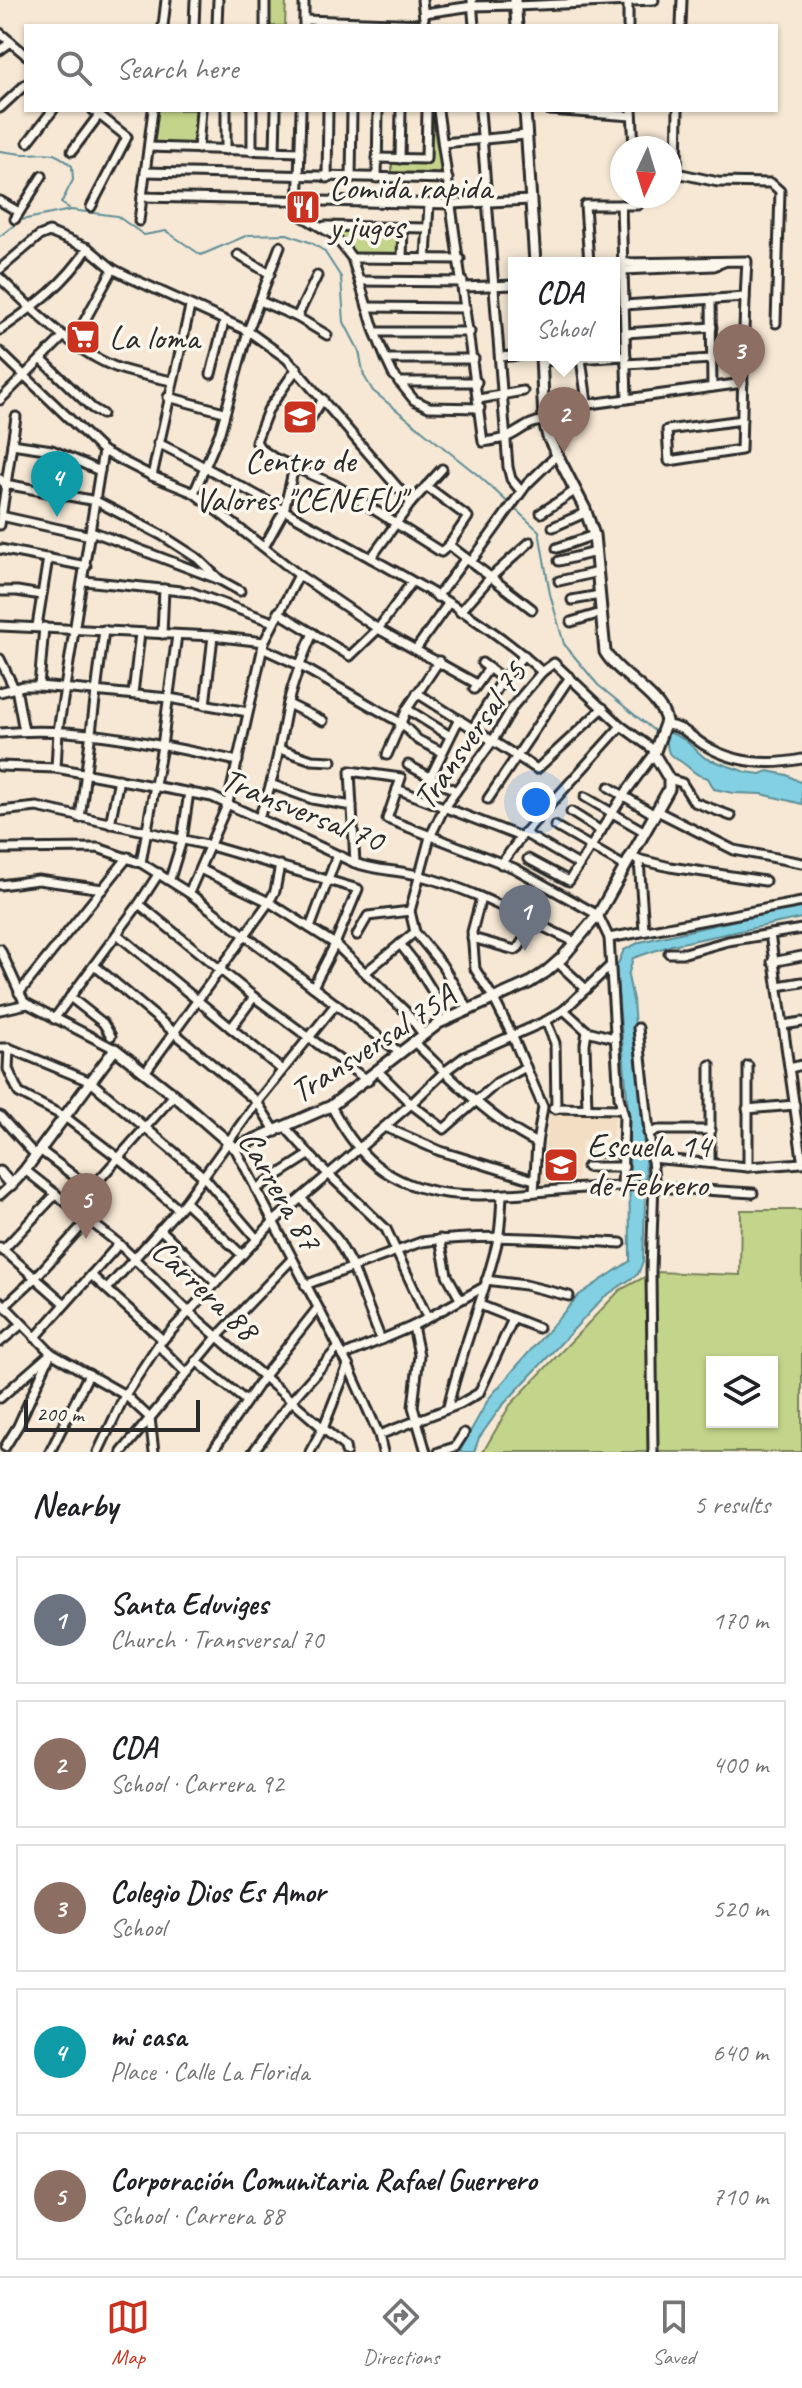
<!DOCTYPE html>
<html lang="en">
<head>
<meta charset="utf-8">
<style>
	:root { --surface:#fff; --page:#f2f2f2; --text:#202124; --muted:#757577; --line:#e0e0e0; --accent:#c8321e }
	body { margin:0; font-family:Caveat,sans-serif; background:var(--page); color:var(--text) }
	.controls { position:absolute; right:24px; bottom:24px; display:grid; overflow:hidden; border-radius:0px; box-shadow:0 2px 6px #0004 }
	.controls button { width:72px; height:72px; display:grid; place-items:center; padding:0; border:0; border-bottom:2px solid var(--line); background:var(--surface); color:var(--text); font:40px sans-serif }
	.compass { position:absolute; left:610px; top:136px; width:72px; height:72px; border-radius:50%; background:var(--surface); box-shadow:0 2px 6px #0004; rotate:184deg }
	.scale { position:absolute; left:24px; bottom:20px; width:176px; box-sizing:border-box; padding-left:8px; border:4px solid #2b2b2b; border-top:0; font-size:22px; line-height:28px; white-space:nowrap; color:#2b2b2b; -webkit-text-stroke:6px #fbf7ec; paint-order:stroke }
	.you { position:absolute; left:536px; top:802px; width:28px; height:28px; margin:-20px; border:6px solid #fff; border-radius:50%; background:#1a73e8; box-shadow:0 0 0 12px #1a73e833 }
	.badge { display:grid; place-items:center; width:52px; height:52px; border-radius:50%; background:var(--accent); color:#fff; font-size:26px; font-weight:700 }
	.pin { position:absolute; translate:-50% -66px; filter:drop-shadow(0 2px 4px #0008) }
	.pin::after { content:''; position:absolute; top:42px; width:28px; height:24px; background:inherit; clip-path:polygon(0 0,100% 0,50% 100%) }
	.popup { position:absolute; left:508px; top:257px; width:112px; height:104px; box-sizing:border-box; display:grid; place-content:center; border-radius:0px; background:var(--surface); filter:drop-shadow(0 2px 6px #0005); font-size:26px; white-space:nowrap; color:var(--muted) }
	.popup b { font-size:30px; color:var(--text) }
	.popup::after { content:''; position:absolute; left:50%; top:100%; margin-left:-16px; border:16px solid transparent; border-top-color:var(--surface) }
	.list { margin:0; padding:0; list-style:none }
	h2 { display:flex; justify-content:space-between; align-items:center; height:104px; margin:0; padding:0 32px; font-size:34px }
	h2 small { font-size:26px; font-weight:400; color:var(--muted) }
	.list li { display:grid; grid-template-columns:52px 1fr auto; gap:24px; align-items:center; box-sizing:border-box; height:128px; margin:0 16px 16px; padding:0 16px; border:2px solid var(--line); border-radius:0px }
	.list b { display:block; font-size:30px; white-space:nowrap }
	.list p { margin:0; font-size:26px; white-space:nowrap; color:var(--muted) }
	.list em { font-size:26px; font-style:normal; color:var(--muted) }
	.icon { flex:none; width:44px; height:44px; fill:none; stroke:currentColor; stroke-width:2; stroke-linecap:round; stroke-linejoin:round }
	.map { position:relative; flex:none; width:802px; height:1452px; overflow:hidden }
	.search { position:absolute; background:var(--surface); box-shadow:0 2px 6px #0004; left:24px; right:24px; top:24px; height:88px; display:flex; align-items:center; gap:20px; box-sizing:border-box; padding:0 28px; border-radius:0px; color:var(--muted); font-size:30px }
	.sheet { height:824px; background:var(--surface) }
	nav { display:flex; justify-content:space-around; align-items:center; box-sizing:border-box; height:112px; border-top:2px solid var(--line); background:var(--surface); font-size:22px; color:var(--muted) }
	nav a { display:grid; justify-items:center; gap:4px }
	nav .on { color:var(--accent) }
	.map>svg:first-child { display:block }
	.built { fill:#f3dec3 }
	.green { fill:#c3d58a; stroke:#77805a; stroke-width:2; fill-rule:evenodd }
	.water { fill:#82d0e1; stroke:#5f8e98; stroke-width:2 }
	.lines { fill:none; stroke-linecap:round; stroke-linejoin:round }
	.stream { stroke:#5f8e98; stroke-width:2 }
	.street-casing { stroke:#2b2b2b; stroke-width:13 }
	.secondary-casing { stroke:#2b2b2b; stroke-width:15 }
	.street { stroke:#fbf7ec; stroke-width:7 }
	.secondary { stroke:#fbf7ec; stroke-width:9 }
	.labels { text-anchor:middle; stroke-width:7; stroke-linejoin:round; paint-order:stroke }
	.poi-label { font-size:34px; fill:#2b2b2b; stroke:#fbf7ec; text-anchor:start }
	.street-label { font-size:34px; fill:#2b2b2b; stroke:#fbf7ec }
</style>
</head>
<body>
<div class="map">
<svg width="802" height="1452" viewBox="0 0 802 1452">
	<rect width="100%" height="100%" fill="#f6e8d4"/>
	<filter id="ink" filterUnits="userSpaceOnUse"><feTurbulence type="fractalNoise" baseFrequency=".0125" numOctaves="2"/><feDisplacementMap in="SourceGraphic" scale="16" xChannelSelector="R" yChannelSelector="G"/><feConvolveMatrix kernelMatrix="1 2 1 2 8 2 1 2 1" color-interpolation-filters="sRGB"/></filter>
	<g filter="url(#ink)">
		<!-- built -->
		<polygon class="built" points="550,1111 615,1114 611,1145 582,1141 576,1186 541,1185"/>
		<!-- green -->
		<g class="green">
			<polygon points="270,0 286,0 285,26 269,26"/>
			<polygon points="155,110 197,110 194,145 151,145"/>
			<polygon points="430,110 443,176 392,176 392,163 428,162"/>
			<polygon points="328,229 400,231 400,256 353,256"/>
			<path d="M741,1210H802V1452H483L510,1405L620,1290L654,1272L740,1275ZM712,1362H772V1422H712Z"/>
		</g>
		<!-- water -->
		<g class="water">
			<path d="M669,732L685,740L705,758L746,772L760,774L768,771L787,775L802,783V804L762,794L733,793L714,789L708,778C693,774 695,772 683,763C673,756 668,758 667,744L663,742Z"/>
			<polygon points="802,905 802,918 672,945 633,958 628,976 633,1000 646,1174 643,1261 638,1274 604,1297 501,1407 479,1438 474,1452 459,1452 489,1398 579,1295 630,1261 629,1120 616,968 624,950 640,942"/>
		</g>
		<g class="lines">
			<!-- stream -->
			<g class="stream">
				<path d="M0,151C9,152 19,154 28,154C51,153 53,150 72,166L73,180L61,203L69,208"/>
				<polyline points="0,236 21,220 71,210 117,216 144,235 166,231 201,255 248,235 287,234 312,243 324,251 341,277 344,322 359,351 364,376 373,391 479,476 539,531 550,594 564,644 598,685 657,733"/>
			</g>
			<defs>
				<g id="street">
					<polyline points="422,0 424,18"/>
					<polyline points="472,0 474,26"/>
					<polyline points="516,6 654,0"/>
					<polyline points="424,13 473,6 516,5"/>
					<polyline points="304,20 425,24"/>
					<polyline points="163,26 166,0"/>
					<polyline points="194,26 195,0"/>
					<polyline points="217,26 218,0"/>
					<polyline points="265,26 265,0"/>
					<polyline points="304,26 304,0"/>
					<polyline points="628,26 628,0"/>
					<polyline points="681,26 682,0"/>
					<polyline points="0,33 26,55"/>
					<polyline points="0,50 11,42"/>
					<polyline points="0,108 26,84"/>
					<polyline points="252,110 252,151"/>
					<polyline points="301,110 298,214 334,235 352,258 375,332 386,359 393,374 414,400 429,407 480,408"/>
					<path d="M438,110L483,442C490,441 498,440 505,438C519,433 528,421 544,421"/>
					<polyline points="480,110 508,467 511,479 521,491"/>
					<polyline points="549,110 632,116"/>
					<polyline points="632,110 634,148"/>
					<polyline points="678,110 677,173 718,182 771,183 780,191 776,323"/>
					<polyline points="28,142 53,110"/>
					<polyline points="443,143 526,135"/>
					<polyline points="149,147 300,152"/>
					<polyline points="198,149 201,110"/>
					<polyline points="226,150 226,110"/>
					<polyline points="72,151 99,115"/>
					<polyline points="275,151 276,110"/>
					<polyline points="377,158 426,159 427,110"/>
					<polyline points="400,159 401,110"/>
					<polyline points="145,172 448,179"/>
					<polyline points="327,178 328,110"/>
					<polyline points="351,178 352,110"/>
					<polyline points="377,178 378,110"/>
					<polyline points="142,197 452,204 530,200"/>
					<polyline points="0,201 19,212"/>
					<polyline points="621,205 627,399"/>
					<polyline points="91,207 127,137 93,110"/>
					<polyline points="15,219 42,176"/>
					<polyline points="139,221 153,110"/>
					<polyline points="325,226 427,228"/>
					<polyline points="238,255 270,274"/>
					<polyline points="352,258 460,259"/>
					<polyline points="402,258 403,228"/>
					<polyline points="426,258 429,204"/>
					<polyline points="589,263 585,205 638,205 637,196"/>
					<path d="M622,263L747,261C743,324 743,387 741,450L669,461L667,430L742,420"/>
					<polyline points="0,269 39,236 49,232 88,248 113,269 131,278 248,331 287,359 411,503"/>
					<polyline points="623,270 714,266 724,262"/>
					<path d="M0,278C33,310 74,352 118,368C135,374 154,377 172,381"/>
					<polyline points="360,281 463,282"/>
					<polyline points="464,287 514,285"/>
					<polyline points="711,299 712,387"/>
					<polyline points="260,301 297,317 327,335"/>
					<polyline points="624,305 745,297"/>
					<polyline points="367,307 466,308"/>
					<polyline points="297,317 317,276"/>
					<path d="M0,330C34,307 66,283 88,248"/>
					<polyline points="375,332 470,332"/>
					<polyline points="626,333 712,327"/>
					<polyline points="73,342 113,269"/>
					<polyline points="0,352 103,451 152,476 194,493 299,575 378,629 477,684"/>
					<polyline points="500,357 521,355"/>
					<polyline points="41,359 92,408 102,414"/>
					<polyline points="386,359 474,359"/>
					<polyline points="581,359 587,402 590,404 743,383"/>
					<polyline points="541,361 626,356"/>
					<polyline points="626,364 712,359"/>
					<polyline points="297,368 268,410 256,441 260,448 274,458 335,485 441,552 449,545 468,517 426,486"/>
					<polyline points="211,374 224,322"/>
					<polyline points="399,382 477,382"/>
					<polyline points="168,397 224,412"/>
					<polyline points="479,399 523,391"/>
					<polyline points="0,400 64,336"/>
					<polyline points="305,428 323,399"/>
					<path d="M158,443C219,473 277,507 336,539C404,576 486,619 542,672"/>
					<polyline points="12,444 52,450 100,471"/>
					<polyline points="152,476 190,307"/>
					<polyline points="0,479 5,484 96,501 163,536 197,558 220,580"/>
					<polyline points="194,493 220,432 248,331 280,246"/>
					<polyline points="541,513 576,490"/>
					<polyline points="1,516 91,536"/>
					<polyline points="0,525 16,417"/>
					<polyline points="553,527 587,512"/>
					<polyline points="91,531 220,580 240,591"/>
					<polyline points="449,545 532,609"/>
					<polyline points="264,547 284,511 294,467"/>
					<polyline points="557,548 594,535"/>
					<polyline points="0,549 86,566"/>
					<polyline points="371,558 411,503 442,469"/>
					<polyline points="559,561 596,552"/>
					<polyline points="471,562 527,484 557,455"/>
					<polyline points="84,581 191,592 273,622"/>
					<polyline points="559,581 598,572"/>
					<polyline points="0,591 17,591 41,595"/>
					<polyline points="437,597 466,558"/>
					<polyline points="572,600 600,595"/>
					<polyline points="278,612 350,656 378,629 412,582"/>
					<polyline points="460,612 490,578 530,542"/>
					<polyline points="571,622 601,613"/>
					<polyline points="0,626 213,636 264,642"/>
					<polyline points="37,626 48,558"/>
					<polyline points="162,634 164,589"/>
					<polyline points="262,648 299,665 401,723 418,740 442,752"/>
					<polyline points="416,649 448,604"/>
					<polyline points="0,659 14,688"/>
					<polyline points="482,663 503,679"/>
					<polyline points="39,686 44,627"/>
					<polyline points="16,688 24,731"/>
					<polyline points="474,689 489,668"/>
					<polyline points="0,692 23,686 39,686 169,698 248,712"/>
					<polyline points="417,693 537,769 603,708"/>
					<polyline points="133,694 140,633"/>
					<polyline points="288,704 323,721"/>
					<polyline points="205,705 213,636"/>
					<polyline points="407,709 450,736"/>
					<path d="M666,725C683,726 690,736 704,745C734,763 768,766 802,759"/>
					<polyline points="473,728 503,679 524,655"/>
					<path d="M0,733C82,725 158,745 238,761"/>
					<polyline points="279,749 312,760 332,761"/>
					<polyline points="387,755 407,709 439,661"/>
					<polyline points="408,765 456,791"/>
					<path d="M0,766L56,768L212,797L355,863C377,871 399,870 421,876C475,890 525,919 575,942"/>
					<polyline points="56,768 58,731 103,451"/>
					<polyline points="430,778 459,719"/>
					<polyline points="669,779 682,783 694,802 731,816"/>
					<polyline points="273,785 312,799 352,806"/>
					<polyline points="609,787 655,815"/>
					<polyline points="397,789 521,837"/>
					<polyline points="585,797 645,832"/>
					<polyline points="488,799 570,677"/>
					<polyline points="0,811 37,807 211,846 358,889 335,944 313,987"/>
					<polyline points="657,811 734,850 802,863"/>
					<polyline points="571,812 601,831"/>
					<path d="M259,817C276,777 279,745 288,703C294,679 303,656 313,633"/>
					<polyline points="80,818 104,630"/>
					<polyline points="110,824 119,779"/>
					<polyline points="555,826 624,866"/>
					<polyline points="524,833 579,865"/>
					<polyline points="0,849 98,848 141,863 189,893 399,1052"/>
					<polyline points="629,857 670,867 765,881"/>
					<polyline points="528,859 569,881 623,796 654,754"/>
					<polyline points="639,860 644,930"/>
					<polyline points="141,863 162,746 177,635"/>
					<polyline points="355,863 350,771 401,778 387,819 514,868 598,915 609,938 619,1097 624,1116 622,1187"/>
					<polyline points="501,864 521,837 621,726"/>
					<polyline points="200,869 269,902 335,944 405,1011 423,1034"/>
					<polyline points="170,879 182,840 189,792"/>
					<polyline points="0,885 38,880 103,889"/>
					<polyline points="189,893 228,803 264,642 299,575"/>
					<polyline points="481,898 472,932 475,969 494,999 512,1035 543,1107 537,1143 534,1192"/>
					<polyline points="139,904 254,997 368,1081"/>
					<polyline points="310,928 337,856"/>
					<polyline points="117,934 282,1070"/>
					<polyline points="770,934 802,1158"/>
					<polyline points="357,935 368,916 410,911"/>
					<polyline points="472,938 515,950 519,947 534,923"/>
					<polyline points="609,938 802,902"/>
					<polyline points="400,944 415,963 449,1018"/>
					<polyline points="0,949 24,1002 115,1049"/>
					<polyline points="669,953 685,953 728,941 802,929"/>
					<polyline points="557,962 586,989"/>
					<polyline points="772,962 802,956"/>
					<polyline points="94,965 257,1102 276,1132"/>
					<polyline points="366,972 415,932"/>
					<polyline points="778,986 802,982"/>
					<polyline points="19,993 128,857"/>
					<polyline points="70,997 103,1023 111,1036"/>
					<polyline points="0,1010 27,1004"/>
					<polyline points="469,1010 442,965 415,932 410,911 430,837 445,806 492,742 514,705 542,672 554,663 621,726 654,750"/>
					<polyline points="564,1010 587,1031 614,1038"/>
					<polyline points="54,1019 139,904 159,873"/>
					<polyline points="546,1021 555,1043 556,1109"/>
					<polyline points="783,1025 802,1022"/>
					<polyline points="231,1028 254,997"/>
					<polyline points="638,1028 654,1179 651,1271 653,1452"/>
					<path d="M413,1041C452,1078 488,1119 537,1143"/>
					<polyline points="0,1048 9,1048 91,1082 204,1177 257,1239"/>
					<polyline points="9,1048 8,1069 19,1093 65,1117 120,1159 178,1209"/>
					<polyline points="748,1066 748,1167"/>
					<polyline points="790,1068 802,1065"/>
					<polyline points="146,1071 269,902 275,891 280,865"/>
					<polyline points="378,1071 411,1104 444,1129 498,1082 526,1067"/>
					<path d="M331,1106C343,1128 356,1149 376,1165C422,1202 481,1196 536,1192C575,1188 615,1186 653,1185"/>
					<polyline points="553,1108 620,1109"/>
					<polyline points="587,1108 585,1044 587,1031"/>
					<polyline points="747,1109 795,1105"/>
					<polyline points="0,1116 36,1156"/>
					<polyline points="385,1127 440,1151 534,1180"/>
					<polyline points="286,1128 321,1167 386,1229 427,1317"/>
					<polyline points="648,1133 659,1130 711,1130"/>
					<polyline points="235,1148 348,1365 379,1435 383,1452"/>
					<polyline points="40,1150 91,1189 174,1095"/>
					<polyline points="596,1152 624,1152"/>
					<polyline points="651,1158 748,1167 802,1163"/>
					<polyline points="710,1163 710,1065"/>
					<polyline points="587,1167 624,1167"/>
					<polyline points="25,1170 119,1244 190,1313 345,1447 346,1452"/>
					<polyline points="654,1187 753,1193"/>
					<polyline points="256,1189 309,1155"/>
					<polyline points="0,1195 11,1185"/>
					<polyline points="302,1199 337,1239 353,1268 381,1340"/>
					<polyline points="185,1202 242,1255"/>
					<polyline points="160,1229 216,1283"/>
					<polyline points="440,1239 447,1275 460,1299"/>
					<polyline points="0,1247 65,1304"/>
					<polyline points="2,1251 56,1194"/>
					<polyline points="91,1275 163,1340"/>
					<polyline points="486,1280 525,1285 569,1296"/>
					<path d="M305,1285L421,1242C488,1233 554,1239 621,1243"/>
					<polyline points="107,1289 185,1202 257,1102 336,1004"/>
					<polyline points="0,1301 51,1353 125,1395 150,1418 154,1452"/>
					<polyline points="480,1305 538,1328"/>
					<polyline points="5,1306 36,1277 88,1219"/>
					<polyline points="413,1326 419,1355 413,1407 426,1452"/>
					<polyline points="35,1338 119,1244"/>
					<polyline points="0,1342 22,1324"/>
					<polyline points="158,1345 186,1373"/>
					<polyline points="343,1356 413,1326 484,1287"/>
					<polyline points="196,1361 246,1401"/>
					<polyline points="0,1398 49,1355"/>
					<path d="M448,1407C461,1350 485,1296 498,1239C501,1225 501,1210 502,1195"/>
					<polyline points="379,1435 460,1404 479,1393 513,1319"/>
					<polyline points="5,1447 18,1426 51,1353"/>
					<polyline points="50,1452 89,1374"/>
					<polyline points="98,1452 125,1395 158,1345 273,1222 411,1104 444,1072 464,1057 546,1021 564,1010 610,966"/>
					<polyline points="122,1452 217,1337 292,1259"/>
					<polyline points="212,1452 264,1376 317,1309"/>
					<polyline points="253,1452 292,1400 338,1348"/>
					<polyline points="310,1452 324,1426 348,1365"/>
					<polyline points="439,1452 455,1447 464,1433"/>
				</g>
				<g id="secondary">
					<polyline points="515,0 517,26"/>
					<polyline points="525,110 535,263"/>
					<path d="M0,1172L11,1185L25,1170L115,1049L174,1095L235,1148L331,1106L439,1023L529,983L546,972L562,958L598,915L669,789V779L654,754L666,721C661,695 619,676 605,652L594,535L585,509L548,437L544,421L541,355"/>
				</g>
			</defs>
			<!-- street casing -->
			<use href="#street" class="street-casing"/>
			<!-- secondary casing -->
			<use href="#secondary" class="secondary-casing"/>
			<!-- street -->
			<use href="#street" class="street"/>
			<!-- secondary -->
			<use href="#secondary" class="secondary"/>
		</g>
	</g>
	<!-- icons -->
	<defs>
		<symbol id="restaurant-square" viewBox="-11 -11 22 22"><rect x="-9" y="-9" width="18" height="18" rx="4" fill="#c8321e" stroke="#fbf7ec"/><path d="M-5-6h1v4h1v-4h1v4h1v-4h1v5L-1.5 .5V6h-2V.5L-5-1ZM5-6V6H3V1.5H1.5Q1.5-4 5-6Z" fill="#fff"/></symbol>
		<symbol id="supermarket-square" viewBox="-11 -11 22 22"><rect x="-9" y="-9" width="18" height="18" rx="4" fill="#c8321e" stroke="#fbf7ec"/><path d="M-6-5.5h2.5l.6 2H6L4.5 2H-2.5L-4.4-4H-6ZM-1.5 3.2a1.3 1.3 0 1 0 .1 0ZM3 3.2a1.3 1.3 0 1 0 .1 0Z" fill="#fff"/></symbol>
		<symbol id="school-square" viewBox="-11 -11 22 22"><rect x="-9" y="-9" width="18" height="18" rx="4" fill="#c8321e" stroke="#fbf7ec"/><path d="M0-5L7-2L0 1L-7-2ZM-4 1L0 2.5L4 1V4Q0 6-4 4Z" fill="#fff"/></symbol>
	</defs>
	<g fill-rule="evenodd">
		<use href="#restaurant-square" x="283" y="187" width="40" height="40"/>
		<use href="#supermarket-square" x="63" y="317" width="40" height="40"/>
		<use href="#school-square" x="280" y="397" width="40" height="40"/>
		<use href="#school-square" x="541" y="1145" width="40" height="40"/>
	</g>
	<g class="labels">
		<!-- poi labels -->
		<g class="poi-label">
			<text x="329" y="199">Comida rapida<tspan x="329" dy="39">y jugos</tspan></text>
			<text x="109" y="349">La loma</text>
			<text x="300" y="472" text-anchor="middle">Centro de<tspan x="300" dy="39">Valores "CENEFU"</tspan></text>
			<text x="587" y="1157">Escuela 14<tspan x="587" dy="39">de Febrero</tspan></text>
		</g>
		<!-- street labels -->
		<g class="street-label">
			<text transform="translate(469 735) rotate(-55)" y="12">Transversal 75</text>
			<text transform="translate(303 809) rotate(22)" y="12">Transversal 70</text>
			<text transform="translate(372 1043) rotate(-33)" y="12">Transversal 75A</text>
			<text transform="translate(281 1190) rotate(60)" y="12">Carrera 87</text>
			<text transform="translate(206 1289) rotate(43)" y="12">Carrera 88</text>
		</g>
	</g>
</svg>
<div class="controls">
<button><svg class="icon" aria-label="layers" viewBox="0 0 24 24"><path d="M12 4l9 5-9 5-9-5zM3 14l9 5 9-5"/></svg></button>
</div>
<svg class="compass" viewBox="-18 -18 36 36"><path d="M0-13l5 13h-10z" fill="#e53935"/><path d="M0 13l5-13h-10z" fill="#757577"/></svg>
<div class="scale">200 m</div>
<div class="you"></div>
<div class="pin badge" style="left:525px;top:951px;background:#6b7280">1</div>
<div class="pin badge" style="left:564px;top:453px;background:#8d6e63">2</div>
<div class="popup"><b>CDA</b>School</div>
<div class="pin badge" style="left:739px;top:390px;background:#8d6e63">3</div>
<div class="pin badge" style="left:57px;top:517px;background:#0f9aa8">4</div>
<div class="pin badge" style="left:86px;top:1239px;background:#8d6e63">5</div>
<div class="search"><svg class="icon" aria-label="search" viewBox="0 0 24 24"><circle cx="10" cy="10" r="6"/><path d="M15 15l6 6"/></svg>Search here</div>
</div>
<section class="sheet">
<h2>Nearby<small>5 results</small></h2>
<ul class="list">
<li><span class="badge" style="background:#6b7280">1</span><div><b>Santa Eduviges</b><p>Church · Transversal 70</p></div><em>170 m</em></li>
<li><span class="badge" style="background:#8d6e63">2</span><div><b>CDA</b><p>School · Carrera 92</p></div><em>400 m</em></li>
<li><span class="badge" style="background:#8d6e63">3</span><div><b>Colegio Dios Es Amor</b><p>School</p></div><em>520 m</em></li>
<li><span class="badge" style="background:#0f9aa8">4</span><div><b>mi casa</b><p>Place · Calle La Florida</p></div><em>640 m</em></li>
<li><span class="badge" style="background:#8d6e63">5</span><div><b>Corporación Comunitaria Rafael Guerrero</b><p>School · Carrera 88</p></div><em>710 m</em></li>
</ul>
</section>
<nav>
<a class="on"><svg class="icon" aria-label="map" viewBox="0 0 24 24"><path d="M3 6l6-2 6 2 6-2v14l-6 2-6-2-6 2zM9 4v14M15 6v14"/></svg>Map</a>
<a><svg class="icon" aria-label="directions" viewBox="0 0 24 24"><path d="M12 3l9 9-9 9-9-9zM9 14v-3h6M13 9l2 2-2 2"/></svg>Directions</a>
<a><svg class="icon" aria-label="saved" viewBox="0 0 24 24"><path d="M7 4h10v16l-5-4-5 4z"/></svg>Saved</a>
</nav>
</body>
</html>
